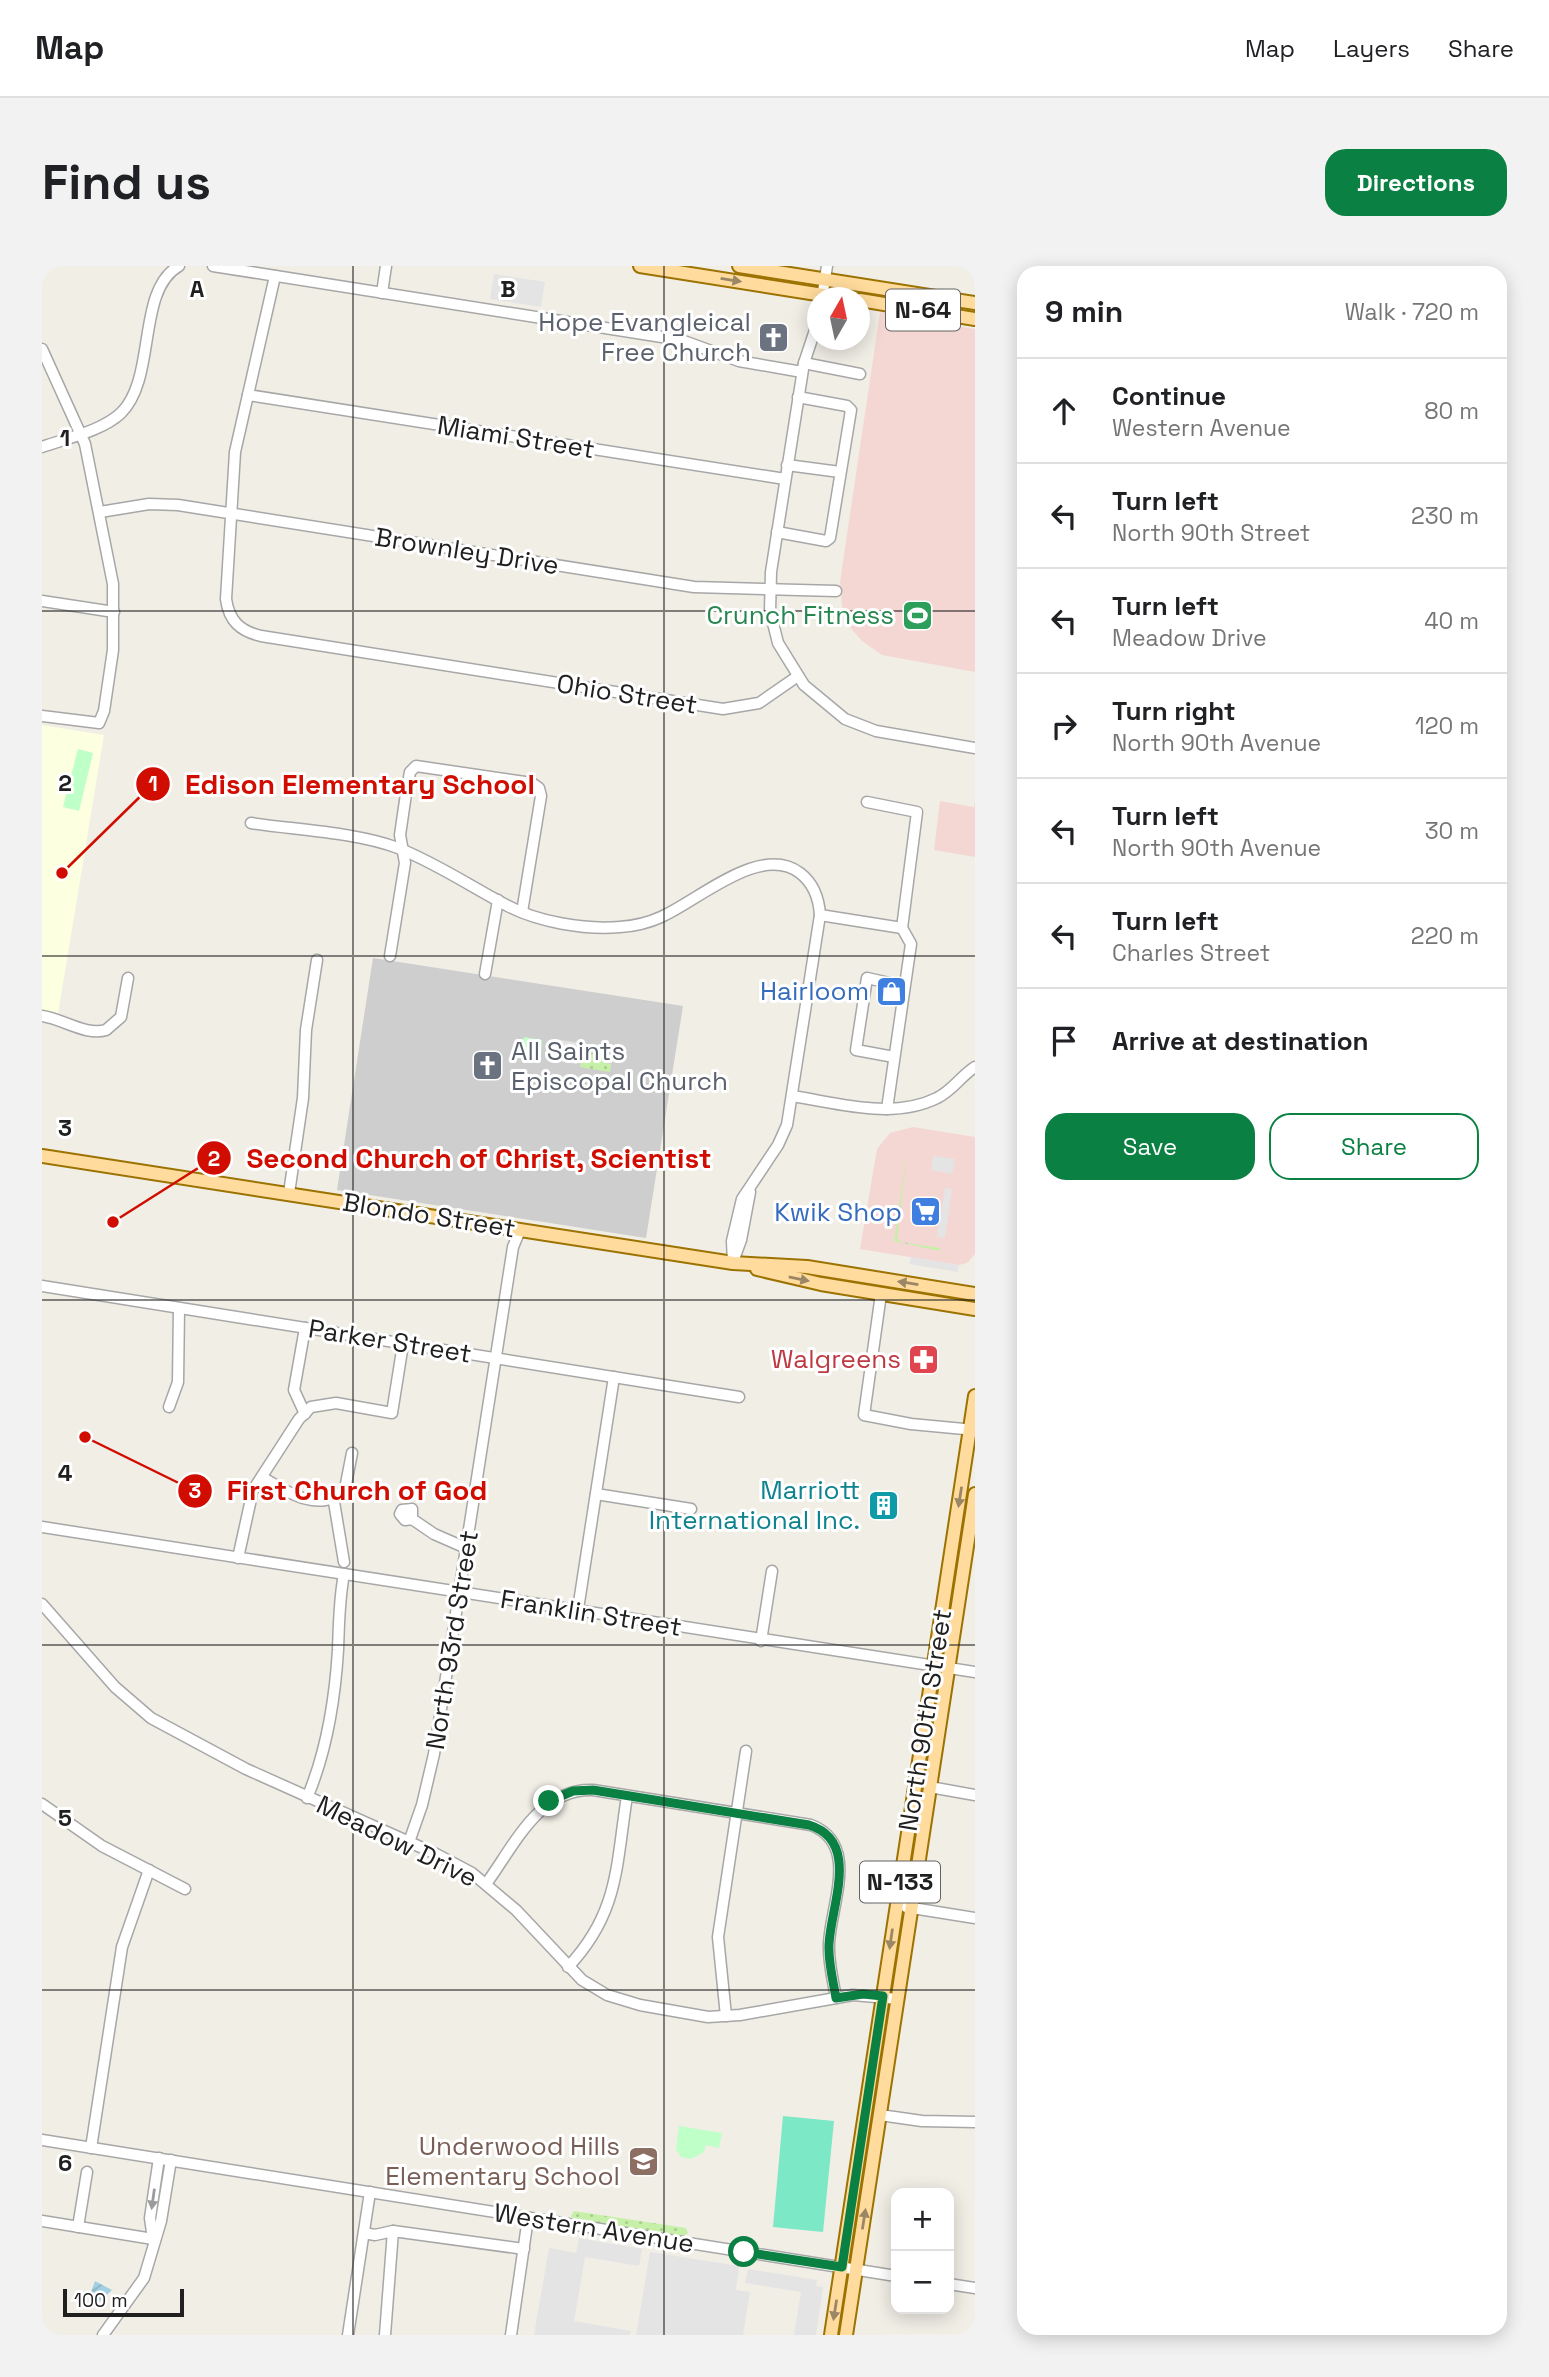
<!DOCTYPE html>
<html lang="en">
<head>
<meta charset="utf-8">
<style>
	:root { --surface:#fff; --page:#f2f2f2; --text:#202124; --muted:#757577; --line:#e0e0e0; --accent:#0b8043 }
	body { margin:0; font-family:"Space Grotesk",sans-serif; background:var(--page); color:var(--text) }
	.controls { position:absolute; right:21px; bottom:21px; display:grid; overflow:hidden; border-radius:14px; box-shadow:0 4px 18px #0003 }
	.controls button { width:63px; height:63px; display:grid; place-items:center; padding:0; border:0; border-bottom:2px solid var(--line); background:var(--surface); color:var(--text); font:35px sans-serif }
	.compass { position:absolute; left:765px; top:21px; width:63px; height:63px; border-radius:50%; background:var(--surface); box-shadow:0 4px 18px #0003; rotate:9deg }
	.scale { position:absolute; left:21px; bottom:18px; width:121px; box-sizing:border-box; padding-left:7px; border:4px solid #202020; border-top:0; font-size:19px; line-height:24px; white-space:nowrap; color:#202020; -webkit-text-stroke:5px #fff; paint-order:stroke }
	.stop { position:absolute; width:21px; height:21px; margin:-16px; border:5px solid #0b8043; border-radius:50%; background:#fff }
	.stop.end { background:#0b8043; border-color:#fff; box-shadow:0 2px 7px #0008 }
	.list { margin:0; padding:0; list-style:none }
	h2 { display:flex; justify-content:space-between; align-items:center; height:91px; margin:0; padding:0 28px; font-size:30px }
	h2 small { font-size:23px; font-weight:400; color:var(--muted) }
	.list li { display:grid; grid-template-columns:46px 1fr auto; gap:21px; align-items:center; box-sizing:border-box; height:105px; padding:0 28px; border-top:2px solid var(--line) }
	.list b { display:block; font-size:26px; white-space:nowrap }
	.list p { margin:0; font-size:23px; white-space:nowrap; color:var(--muted) }
	.list em { font-size:23px; font-style:normal; color:var(--muted) }
	.actions { display:flex; gap:14px; padding:21px 28px }
	.actions a { flex:1; padding:16px 0; border:2px solid var(--accent); border-radius:21px; text-align:center; font-size:24px; color:var(--accent) }
	.actions .main { background:var(--accent); color:#fff }
	.icon { flex:none; width:38px; height:38px; fill:none; stroke:currentColor; stroke-width:2; stroke-linecap:round; stroke-linejoin:round }
	.map { position:relative; flex:none; width:933px; height:2069px; overflow:hidden; border-radius:21px }
	header { display:flex; align-items:center; gap:42px; box-sizing:border-box; height:98px; padding:0 35px; background:var(--surface); border-bottom:2px solid var(--line) }
	header strong { font-size:33px }
	nav { display:flex; gap:38px; margin-inline-start:auto; font-size:24px }
	.intro { display:flex; align-items:center; justify-content:space-between; box-sizing:border-box; height:168px; padding:0 42px }
	h1 { margin:0; font-size:49px }
	.button { padding:18px 32px; border-radius:21px; background:var(--accent); color:#fff; font-size:24px; font-weight:700 }
	main { display:flex; gap:42px; padding:0 42px }
	aside { flex:1; background:var(--surface); border-radius:21px; box-shadow:0 4px 18px #0003 }
	.map>svg:first-child { display:block }
	.commercial { fill:#f4d7d3 }
	.education { fill:#fdffe1 }
	.religious { fill:#cecece }
	.grass { fill:url(#grass-dots) }
	.park { fill:#bfffc8 }
	.pitch { fill:#7ce8c5 }
	.parking { fill:#e4e4e4 }
	.water { fill:url(#water-waves) }
	.lines { fill:none; stroke-linecap:round; stroke-linejoin:round }
	.minor-casing { stroke:#a7a7a7; stroke-width:13 }
	.major-casing { stroke:#9c7200; stroke-width:16 }
	.minor { stroke:#fff; stroke-width:10 }
	.major { stroke:#ffdb9d; stroke-width:12 }
	.oneway { fill:#9b8765 }
	.oneway2 { fill:#9b9b9b }
	.route { stroke:#0b8043; stroke-width:9 }
	.grid { fill:none; stroke:#202020; stroke-width:2; stroke-opacity:0.55 }
	.labels { text-anchor:middle; stroke-width:6; stroke-linejoin:round; paint-order:stroke }
	.shield { fill:#fff; stroke:#636363; stroke-width:2 }
	.shield-label { font-size:24px; font-weight:bold; fill:#202020 }
	.worship-label { font-size:26px; fill:#5b616d; stroke:#fff; text-anchor:end }
	.street-label { font-size:26px; fill:#202020; stroke:#fff }
	.leisure-label { font-size:26px; fill:#27864d; stroke:#fff; text-anchor:end }
	.shop-label { font-size:26px; fill:#366cbe; stroke:#fff; text-anchor:end }
	.health-label { font-size:26px; fill:#be3a42; stroke:#fff; text-anchor:end }
	.culture-label { font-size:26px; fill:#0d838f; stroke:#fff; text-anchor:end }
	.education-label { font-size:26px; fill:#785e54; stroke:#fff; text-anchor:end }
	.grid-label { font-size:23px; text-anchor:middle; font-weight:bold; fill:#202020; stroke:#fff; stroke-width:6; stroke-linejoin:round; paint-order:stroke }
	.leader { fill:none; stroke:#d00d00; stroke-width:2.5 }
	.callout-dot { fill:#d00d00; stroke:#fff; stroke-width:2.5 }
	.mark-label { font-size:21px; text-anchor:middle; font-weight:bold; fill:#fff }
	.callout-label { font-size:28px; text-anchor:middle; font-weight:bold; fill:#d00d00; stroke:#fff; stroke-width:6; stroke-linejoin:round; paint-order:stroke }
</style>
</head>
<body>
<header>
<strong>Map</strong>
<nav><a>Map</a><a>Layers</a><a>Share</a></nav>
</header>
<div class="intro"><h1>Find us</h1><a class="button">Directions</a></div>
<main>
<div class="map">
<svg width="933" height="2069" viewBox="0 0 933 2069">
	<defs>
		<pattern id="grass-dots" width="8" height="8" patternUnits="userSpaceOnUse" patternTransform="scale(1.75)"><rect width="8" height="8" fill="#c6f0a7"/><path d="M2 2h.1M6 6h.1" fill="none" stroke="#aace8f" stroke-width="1.8" stroke-linecap="round"/></pattern>
		<pattern id="water-waves" width="16" height="10" patternUnits="userSpaceOnUse" patternTransform="scale(1.75)"><rect width="16" height="10" fill="#a2d0e3"/><path d="M0 5q4-4 8 0t8 0" fill="none" stroke="#8bb2c2"/></pattern>
	</defs>
	<rect width="100%" height="100%" fill="#f1eee6"/>
	<!-- commercial -->
	<g class="commercial">
		<polygon points="838,46 933,63 933,406 840,389 820,375 807,360 800,340 798,316"/>
		<polygon points="933,534 933,591 892,584 898,535 932,541"/>
		<polygon points="871,861 933,871 933,988 925,997 917,999 818,983 835,883 848,867"/>
	</g>
	<!-- education -->
	<polygon class="education" points="0,459 62,469 16,748 0,745"/>
	<!-- religious -->
	<polygon class="religious" points="331,692 641,740 604,972 295,924"/>
	<!-- grass -->
	<g class="grass">
		<polygon points="542,777 566,783 564,797 569,798 568,806 538,801"/>
		<polygon points="865,887 855,972 859,976 898,982 898,985 852,975"/>
		<polygon points="532,1945 644,1962 646,1967 642,1970 534,1954 529,1950"/>
	</g>
	<!-- park -->
	<g class="park">
		<polygon points="36,483 51,487 37,545 21,541"/>
		<polygon points="482,771 500,774 499,789 478,785"/>
		<polygon points="637,1860 680,1867 677,1882 664,1879 662,1886 649,1893 639,1891 634,1883"/>
	</g>
	<!-- pitch -->
	<polygon class="pitch" points="741,1850 792,1855 781,1966 731,1961"/>
	<!-- parking -->
	<g class="parking">
		<polygon points="452,8 503,16 499,41 448,33"/>
		<polygon points="512,773 538,777 535,798 509,794"/>
		<polygon points="891,890 913,893 910,908 889,904"/>
		<polygon points="903,922 910,923 903,972 895,971"/>
		<polygon points="869,991 917,999 916,1006 867,998"/>
		<polygon points="537,1972 600,1983 597,2000 543,1991 532,2055 589,2065 588,2069 492,2069 507,1982 534,1987"/>
		<polygon points="608,1986 697,2000 694,2024 708,2026 701,2069 594,2069"/>
		<polygon points="706,2003 775,2014 774,2020 781,2021 774,2069 752,2069 759,2026 703,2017"/>
	</g>
	<!-- water -->
	<polygon class="water" points="53,2015 70,2024 56,2037 47,2032"/>
	<g class="lines">
		<defs>
			<g id="minor">
				<polyline points="171,0 639,74 697,95 760,106"/>
				<path d="M233,10L193,186L184,333C187,355 198,365 219,370L681,443L717,437L756,410"/>
				<polyline points="340,27 344,0"/>
				<polyline points="780,32 785,0"/>
				<polyline points="776,55 762,97 729,306 728,345 736,377 762,419 803,453 834,465 933,482"/>
				<polyline points="0,83 43,178 71,318 71,384 62,445 57,457 0,450"/>
				<polyline points="762,97 818,108"/>
				<polyline points="206,129 743,213"/>
				<path d="M0,181C25,172 60,165 79,147C115,112 94,24 137,0"/>
				<polyline points="745,199 798,206"/>
				<polyline points="58,246 107,238 136,239 652,321 794,325"/>
				<polyline points="735,266 784,275 788,272 809,144 805,140 756,131"/>
				<polyline points="0,335 72,346"/>
				<path d="M209,557C255,564 313,566 356,582C394,597 428,620 464,639C495,656 543,664 578,661C593,660 606,657 619,651C656,635 718,577 758,607C771,617 777,633 778,649L745,859L736,879L700,933L690,975L691,997"/>
				<polyline points="778,649 860,662 875,546 825,536"/>
				<polyline points="348,690 363,597 358,569 364,528 368,506 374,500 490,517 497,522 499,530 480,646"/>
				<polyline points="443,708 456,634"/>
				<path d="M0,750C21,753 44,770 64,764L79,751L86,712"/>
				<polyline points="852,791 814,784 825,712 861,720"/>
				<path d="M750,830C796,837 851,854 895,832C910,825 919,810 933,801"/>
				<polyline points="845,843 869,678 860,662"/>
				<polyline points="247,927 261,832 264,764 275,694"/>
				<polyline points="692,993 699,974 708,926"/>
				<polyline points="0,1020 697,1131"/>
				<polyline points="839,1028 822,1149 869,1158 933,1164"/>
				<polyline points="127,1141 136,1116 137,1042"/>
				<polyline points="263,1148 252,1124 263,1062"/>
				<path d="M220,1211C243,1225 279,1249 303,1223L310,1187"/>
				<polyline points="554,1228 649,1243"/>
				<polyline points="291,1230 302,1296"/>
				<polyline points="370,1253 370,1243 360,1244 358,1248 363,1254 370,1253 392,1268 424,1282"/>
				<polyline points="0,1261 933,1406"/>
				<polyline points="196,1292 211,1224 257,1153 269,1141 294,1137 350,1147 361,1078"/>
				<polyline points="0,1338 73,1421 109,1452 204,1503 394,1588 430,1607 474,1644 540,1714 565,1729 598,1739 666,1751 698,1749 811,1729 856,1733"/>
				<polyline points="536,1343 572,1111"/>
				<polyline points="719,1375 730,1305"/>
				<polyline points="888,1521 933,1529"/>
				<path d="M265,1532C284,1487 293,1433 296,1384C297,1358 297,1334 302,1308"/>
				<polyline points="0,1538 60,1580 143,1623"/>
				<polyline points="367,1576 380,1539 392,1488 471,981 478,964"/>
				<path d="M444,1618C472,1580 497,1522 551,1524L769,1559C818,1578 789,1638 787,1677C786,1696 791,1714 794,1732"/>
				<polyline points="864,1641 933,1652"/>
				<path d="M526,1701C577,1647 574,1600 585,1530"/>
				<polyline points="684,1750 676,1671 704,1485"/>
				<polyline points="838,1849 880,1855 933,1856"/>
				<polyline points="0,1874 854,2010"/>
				<polyline points="49,1882 80,1681 107,1604"/>
				<polyline points="0,1955 111,1973"/>
				<polyline points="36,1961 45,1906"/>
				<polyline points="322,1967 333,1969 351,1965"/>
				<polyline points="111,1973 108,1952 117,1892"/>
				<polyline points="907,2018 933,2022"/>
				<polyline points="61,2069 102,2012 119,1955 129,1894"/>
				<polyline points="306,2069 328,1926"/>
				<polyline points="343,2069 351,1965 482,1983"/>
				<polyline points="469,2069 486,1952"/>
			</g>
			<g id="major">
				<polyline points="598,0 800,32"/>
				<polyline points="697,0 933,37"/>
				<polyline points="818,34 933,53"/>
				<polyline points="0,890 691,997 765,1001 933,1028"/>
				<polyline points="715,1003 779,1018 933,1043"/>
				<polyline points="789,2069 933,1130"/>
				<polyline points="804,2069 933,1228"/>
			</g>
		</defs>
		<!-- minor casing -->
		<use href="#minor" class="minor-casing"/>
		<!-- major casing -->
		<use href="#major" class="major-casing"/>
		<!-- minor -->
		<use href="#minor" class="minor"/>
		<!-- major -->
		<use href="#major" class="major"/>
	</g>
	<!-- one-way arrows -->
	<defs><path id="oneway-solid" d="M-6-.8H1V-3.2L6.5 0L1 3.2V.8H-6Z" transform="scale(1.75)"/></defs>
	<g class="oneway">
		<use href="#oneway-solid" transform="translate(689 14) rotate(9)"/>
		<use href="#oneway-solid" transform="translate(757 1013) rotate(12)"/>
		<use href="#oneway-solid" transform="translate(866 1017) rotate(-171)"/>
		<use href="#oneway-solid" transform="translate(918 1231) rotate(99)"/>
		<use href="#oneway-solid" transform="translate(849 1673) rotate(98)"/>
		<use href="#oneway-solid" transform="translate(822 1953) rotate(-81)"/>
		<use href="#oneway-solid" transform="translate(793 2044) rotate(99)"/>
	</g>
	<use class="oneway2" href="#oneway-solid" transform="translate(111 1933) rotate(98)"/>
	<g class="lines">
		<!-- route -->
		<path class="route" d="M507,1535L531,1525L551,1524L767,1559C819,1575 789,1639 787,1678C786,1696 791,1714 794,1732L821,1728L841,1730L800,2001L702,1986"/>
	</g>
	<!-- grid -->
	<path class="grid" d="M311,0V2069M622,0V2069M0,345H933M0,690H933M0,1034H933M0,1379H933M0,1724H933"/>
	<!-- icons -->
	<defs>
		<symbol id="church-square" viewBox="-11 -11 22 22"><rect x="-9" y="-9" width="18" height="18" rx="4" fill="#6b7280" stroke="#fff"/><path d="M-1.2-6h2.4v3.5h3.3v2.4h-3.3V6h-2.4V-.1h-3.3v-2.4h3.3Z" fill="#fff"/></symbol>
		<symbol id="stadium-square" viewBox="-11 -11 22 22"><rect x="-9" y="-9" width="18" height="18" rx="4" fill="#2e9e5b" stroke="#fff"/><path d="M0-5a6.5 5 0 1 0 0 10a6.5 5 0 1 0 0-10ZM-3.5-1.8h7v3.6h-7Z" fill="#fff"/></symbol>
		<symbol id="shop-square" viewBox="-11 -11 22 22"><rect x="-9" y="-9" width="18" height="18" rx="4" fill="#3f7fe0" stroke="#fff"/><path d="M-5-2.5h2.3a2.7 3.5 0 0 1 5.4 0H5L5.5 6h-11ZM-1.5-2.5h3a1.5 2.3 0 0 0-3 0Z" fill="#fff"/></symbol>
		<symbol id="supermarket-square" viewBox="-11 -11 22 22"><rect x="-9" y="-9" width="18" height="18" rx="4" fill="#3f7fe0" stroke="#fff"/><path d="M-6-5.5h2.5l.6 2H6L4.5 2H-2.5L-4.4-4H-6ZM-1.5 3.2a1.3 1.3 0 1 0 .1 0ZM3 3.2a1.3 1.3 0 1 0 .1 0Z" fill="#fff"/></symbol>
		<symbol id="pharmacy-square" viewBox="-11 -11 22 22"><rect x="-9" y="-9" width="18" height="18" rx="4" fill="#e0444e" stroke="#fff"/><path d="M-2-6h4v4h4v4h-4v4h-4v-4h-4v-4h4Z" fill="#fff"/></symbol>
		<symbol id="building-square" viewBox="-11 -11 22 22"><rect x="-9" y="-9" width="18" height="18" rx="4" fill="#0f9aa8" stroke="#fff"/><path d="M-4-6H4V6H1V3H-1V6H-4ZM-2.5-4.3h1.7v1.8h-1.7ZM.8-4.3h1.7v1.8H.8ZM-2.5-1h1.7V.8h-1.7ZM.8-1h1.7V.8H.8Z" fill="#fff"/></symbol>
		<symbol id="school-square" viewBox="-11 -11 22 22"><rect x="-9" y="-9" width="18" height="18" rx="4" fill="#8d6e63" stroke="#fff"/><path d="M0-5L7-2L0 1L-7-2ZM-4 1L0 2.5L4 1V4Q0 6-4 4Z" fill="#fff"/></symbol>
	</defs>
	<g fill-rule="evenodd">
		<use href="#church-square" x="714" y="54" width="35" height="35"/>
		<use href="#stadium-square" x="858" y="332" width="35" height="35"/>
		<use href="#shop-square" x="832" y="708" width="35" height="35"/>
		<use href="#church-square" x="428" y="782" width="35" height="35"/>
		<use href="#supermarket-square" x="866" y="928" width="35" height="35"/>
		<use href="#pharmacy-square" x="864" y="1076" width="35" height="35"/>
		<use href="#building-square" x="824" y="1222" width="35" height="35"/>
		<use href="#school-square" x="584" y="1878" width="35" height="35"/>
	</g>
	<g class="labels">
		<!-- shield labels -->
		<g class="shield">
			<rect x="844" y="23.5" width="74" height="41" rx="5"/>
			<rect x="818" y="1595.5" width="80" height="41" rx="5"/>
		</g>
		<g class="shield-label">
			<text x="881" y="52">N-64</text>
			<text x="858" y="1624">N-133</text>
		</g>
		<!-- worship labels -->
		<g class="worship-label">
			<text x="709" y="65">Hope Evangleical<tspan x="709" dy="30">Free Church</tspan></text>
			<text x="469" y="794" text-anchor="start">All Saints<tspan x="469" dy="30">Episcopal Church</tspan></text>
		</g>
		<!-- street labels -->
		<g class="street-label">
			<text transform="translate(474 171) rotate(9)" y="9">Miami Street</text>
			<text transform="translate(425 285) rotate(9)" y="9">Brownley Drive</text>
			<text transform="translate(585 428) rotate(9)" y="9">Ohio Street</text>
			<text transform="translate(387 949) rotate(9)" y="9">Blondo Street</text>
			<text transform="translate(348 1075) rotate(9)" y="9">Parker Street</text>
			<text transform="translate(549 1347) rotate(9)" y="9">Franklin Street</text>
			<text transform="translate(410 1374) rotate(-81)" y="9">North 93rd Street</text>
			<text transform="translate(883 1454) rotate(-81)" y="9">North 90th Street</text>
			<text transform="translate(355 1575) rotate(26)" y="9">Meadow Drive</text>
			<text transform="translate(552 1962) rotate(9)" y="9">Western Avenue</text>
		</g>
		<!-- leisure labels -->
		<g class="leisure-label">
			<text x="852" y="358">Crunch Fitness</text>
		</g>
		<!-- shop labels -->
		<g class="shop-label">
			<text x="827" y="734">Hairloom</text>
			<text x="860" y="955">Kwik Shop</text>
		</g>
		<!-- health labels -->
		<g class="health-label">
			<text x="859" y="1102">Walgreens</text>
		</g>
		<!-- culture labels -->
		<g class="culture-label">
			<text x="818" y="1233">Marriott<tspan x="818" dy="30">International Inc.</tspan></text>
		</g>
		<!-- education labels -->
		<g class="education-label">
			<text x="578" y="1889">Underwood Hills<tspan x="578" dy="30">Elementary School</tspan></text>
		</g>
	</g>
	<g class="grid-label">
		<text x="155" y="31">A</text>
		<text x="466" y="31">B</text>
		<text x="23" y="180">1</text>
		<text x="23" y="525">2</text>
		<text x="23" y="870">3</text>
		<text x="23" y="1215">4</text>
		<text x="23" y="1560">5</text>
		<text x="23" y="1905">6</text>
	</g>
	<!-- callouts -->
	<path class="leader" d="M20 607L111 518M71 956L172 892M43 1171L153 1225"/>
	<g class="callout-dot">
		<circle cx="20" cy="607" r="7"/>
		<circle cx="71" cy="956" r="7"/>
		<circle cx="43" cy="1171" r="7"/>
		<circle cx="111" cy="518" r="18"/>
		<circle cx="172" cy="892" r="18"/>
		<circle cx="153" cy="1225" r="18"/>
	</g>
	<g class="mark-label">
		<text x="111" y="525">1</text>
		<text x="172" y="900">2</text>
		<text x="153" y="1232">3</text>
	</g>
	<g class="callout-label">
		<text x="318" y="528">Edison Elementary School</text>
		<text x="437" y="902">Second Church of Christ, Scientist</text>
		<text x="315" y="1234">First Church of God</text>
	</g>
</svg>
<div class="controls">
<button>+</button>
<button>−</button>
</div>
<svg class="compass" viewBox="-18 -18 36 36"><path d="M0-13l5 13h-10z" fill="#e53935"/><path d="M0 13l5-13h-10z" fill="#757577"/></svg>
<div class="scale">100 m</div>
<div class="stop" style="left:702px;top:1986px"></div>
<div class="stop end" style="left:507px;top:1535px"></div>
</div>
<aside>
<h2>9 min<small>Walk · 720 m</small></h2>
<ul class="list">
<li><svg class="icon" aria-label="ahead" viewBox="0 0 24 24"><path d="M12 20V5M6 11l6-6 6 6"/></svg><div><b>Continue</b><p>Western Avenue</p></div><em>80 m</em></li>
<li><svg class="icon" aria-label="left" viewBox="0 0 24 24"><path d="M17 20v-9H6M10 6l-5 5 5 5"/></svg><div><b>Turn left</b><p>North 90th Street</p></div><em>230 m</em></li>
<li><svg class="icon" aria-label="left" viewBox="0 0 24 24"><path d="M17 20v-9H6M10 6l-5 5 5 5"/></svg><div><b>Turn left</b><p>Meadow Drive</p></div><em>40 m</em></li>
<li><svg class="icon" aria-label="right" viewBox="0 0 24 24"><path d="M7 20v-9h11M14 6l5 5-5 5"/></svg><div><b>Turn right</b><p>North 90th Avenue</p></div><em>120 m</em></li>
<li><svg class="icon" aria-label="left" viewBox="0 0 24 24"><path d="M17 20v-9H6M10 6l-5 5 5 5"/></svg><div><b>Turn left</b><p>North 90th Avenue</p></div><em>30 m</em></li>
<li><svg class="icon" aria-label="left" viewBox="0 0 24 24"><path d="M17 20v-9H6M10 6l-5 5 5 5"/></svg><div><b>Turn left</b><p>Charles Street</p></div><em>220 m</em></li>
<li><svg class="icon" aria-label="arrive" viewBox="0 0 24 24"><path d="M6 21V4h12l-3 4 3 4H6"/></svg><div><b>Arrive at destination</b></div></li>
</ul>
<div class="actions"><a class="main">Save</a><a>Share</a></div>
</aside>
</main>
</body>
</html>
